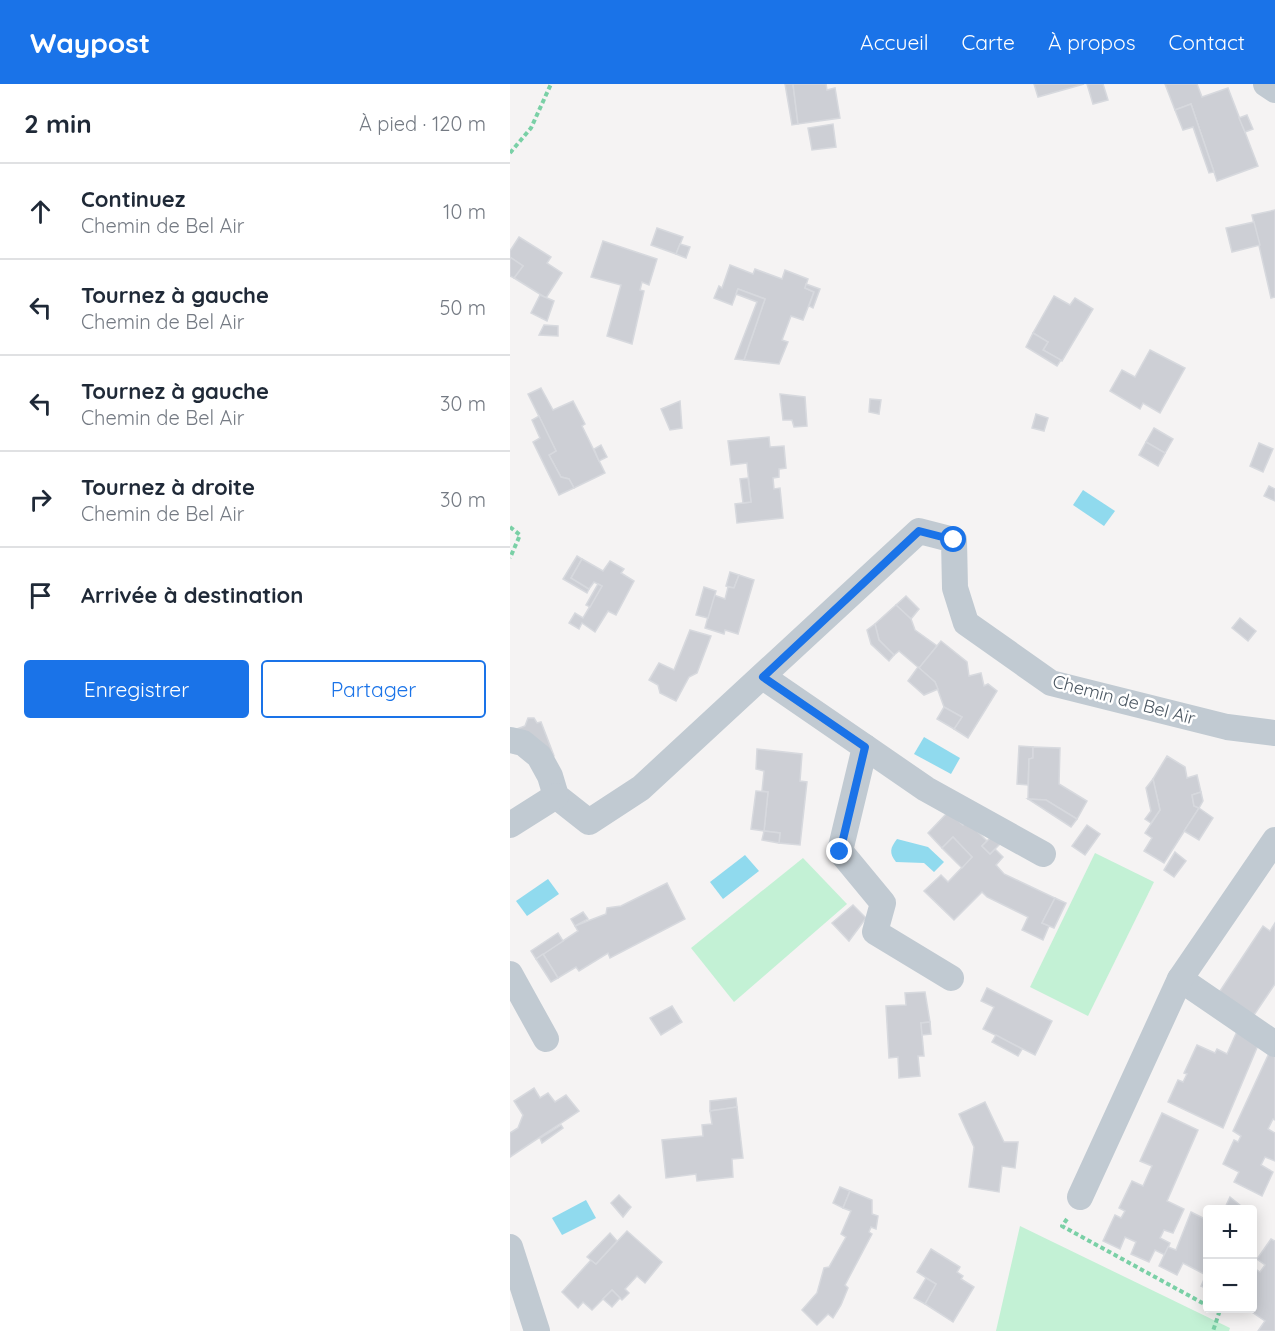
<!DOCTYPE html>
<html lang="fr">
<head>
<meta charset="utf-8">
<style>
	:root { --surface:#fff; --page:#f2f2f3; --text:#1f2937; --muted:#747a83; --line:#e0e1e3; --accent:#1a73e8 }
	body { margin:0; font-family:Quicksand,sans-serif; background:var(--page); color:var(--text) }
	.controls { position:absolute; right:18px; bottom:18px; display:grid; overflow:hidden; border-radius:6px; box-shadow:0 3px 15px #0003 }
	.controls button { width:54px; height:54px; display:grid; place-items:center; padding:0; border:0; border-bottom:2px solid var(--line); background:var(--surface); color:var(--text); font:30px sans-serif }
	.stop { position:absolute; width:18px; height:18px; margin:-14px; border:4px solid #1a73e8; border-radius:50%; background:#fff }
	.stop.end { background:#1a73e8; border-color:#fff; box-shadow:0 2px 6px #0008 }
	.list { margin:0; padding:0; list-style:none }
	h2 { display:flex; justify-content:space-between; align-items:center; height:78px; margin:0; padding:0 24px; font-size:26px }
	h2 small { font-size:20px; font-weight:400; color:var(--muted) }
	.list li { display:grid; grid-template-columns:39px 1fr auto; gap:18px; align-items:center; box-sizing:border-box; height:96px; padding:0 24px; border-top:2px solid var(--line) }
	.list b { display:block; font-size:22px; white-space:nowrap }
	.list p { margin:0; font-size:20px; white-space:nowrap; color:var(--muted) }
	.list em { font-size:20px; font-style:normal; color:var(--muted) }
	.actions { display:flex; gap:12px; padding:18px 24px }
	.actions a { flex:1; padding:14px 0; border:2px solid var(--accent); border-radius:6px; text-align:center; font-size:21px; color:var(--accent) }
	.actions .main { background:var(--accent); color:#fff }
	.icon { flex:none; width:33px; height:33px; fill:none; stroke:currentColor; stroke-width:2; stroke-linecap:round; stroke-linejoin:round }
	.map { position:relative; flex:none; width:765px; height:1247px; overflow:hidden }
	header { display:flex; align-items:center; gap:36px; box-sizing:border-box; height:84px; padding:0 30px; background:var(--accent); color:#fff }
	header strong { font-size:28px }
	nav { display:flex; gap:33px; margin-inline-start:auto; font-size:21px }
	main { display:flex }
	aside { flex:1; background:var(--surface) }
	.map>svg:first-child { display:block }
	.green { fill:#c3f1d5 }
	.water { fill:#90daee }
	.building { fill:#cdcfd5; stroke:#d7d9de; stroke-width:1.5 }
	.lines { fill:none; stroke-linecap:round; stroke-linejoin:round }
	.path { stroke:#7ad0a6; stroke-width:4; stroke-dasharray:4.5 3; stroke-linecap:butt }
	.street { stroke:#c1cad2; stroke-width:26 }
	.route { stroke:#1a73e8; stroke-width:8 }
	.labels { text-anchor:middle; stroke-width:5; stroke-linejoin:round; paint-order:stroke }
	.street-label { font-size:18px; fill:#4a5661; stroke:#fff }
</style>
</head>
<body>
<header>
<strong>Waypost</strong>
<nav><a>Accueil</a><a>Carte</a><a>À propos</a><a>Contact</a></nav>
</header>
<main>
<aside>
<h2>2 min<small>À pied · 120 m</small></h2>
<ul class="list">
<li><svg class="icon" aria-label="ahead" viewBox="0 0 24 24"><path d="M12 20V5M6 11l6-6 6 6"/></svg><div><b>Continuez</b><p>Chemin de Bel Air</p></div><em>10 m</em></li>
<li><svg class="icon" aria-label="left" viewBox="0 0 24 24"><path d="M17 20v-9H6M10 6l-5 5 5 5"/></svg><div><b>Tournez à gauche</b><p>Chemin de Bel Air</p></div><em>50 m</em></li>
<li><svg class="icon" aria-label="left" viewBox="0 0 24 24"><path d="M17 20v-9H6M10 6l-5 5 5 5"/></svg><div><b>Tournez à gauche</b><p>Chemin de Bel Air</p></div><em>30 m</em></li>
<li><svg class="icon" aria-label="right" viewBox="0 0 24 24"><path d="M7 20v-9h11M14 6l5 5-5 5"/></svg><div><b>Tournez à droite</b><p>Chemin de Bel Air</p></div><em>30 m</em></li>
<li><svg class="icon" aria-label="arrive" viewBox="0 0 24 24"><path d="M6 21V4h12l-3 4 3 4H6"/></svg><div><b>Arrivée à destination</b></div></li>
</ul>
<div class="actions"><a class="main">Enregistrer</a><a>Partager</a></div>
</aside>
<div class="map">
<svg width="765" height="1247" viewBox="0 0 765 1247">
	<rect width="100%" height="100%" fill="#f5f3f3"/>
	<!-- green -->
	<g class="green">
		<polygon points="585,769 644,798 578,932 520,903"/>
		<polygon points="293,774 337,820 224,918 181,864"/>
		<polygon points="510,1142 720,1244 719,1247 486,1247"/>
	</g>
	<!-- water -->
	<g class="water">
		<polygon points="573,406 605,427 594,442 563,421"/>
		<polygon points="414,653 450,674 441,690 404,670"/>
		<path d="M387,755L418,763L434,778L424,788L414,779L386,778C379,769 380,764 387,755Z"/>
		<polygon points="235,771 249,787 213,815 200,798"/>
		<polygon points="38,795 49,810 17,832 6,817"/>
		<polygon points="76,1116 86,1134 52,1151 42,1134"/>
	</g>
	<!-- building -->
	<g class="building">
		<polygon points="275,0 283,0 288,40 282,41"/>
		<polygon points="283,0 316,0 317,6 325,4 330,34 288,40"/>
		<polygon points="524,0 574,0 528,13"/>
		<polygon points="577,0 593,0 598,16 583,20"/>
		<polygon points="655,0 687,0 692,13 718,4 748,82 707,97 681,20 665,26"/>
		<polygon points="681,20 704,88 699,89 683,43 673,46 665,26"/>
		<polygon points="737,31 743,45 735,48 729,34"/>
		<polygon points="323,40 326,63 302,66 298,44"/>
		<polygon points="765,126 765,213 761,214 742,131"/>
		<polygon points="744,138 750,161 722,168 716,144"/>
		<polygon points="147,144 173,153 166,170 141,161"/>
		<polygon points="9,153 41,173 37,179 52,189 36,214 4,194 13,182 0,173 0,167"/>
		<polygon points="93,157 147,175 139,201 132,198 130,206 134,207 122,260 97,252 111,201 81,193"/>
		<polygon points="170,160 180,163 176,174 166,170"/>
		<polygon points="0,173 13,182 4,194 0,192"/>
		<polygon points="220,181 243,190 245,185 272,195 275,186 298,195 295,204 304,208 293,236 281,232 272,256 278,258 269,280 234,276 255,215 228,205 222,221 204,214 209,202 212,204"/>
		<polygon points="296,200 310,205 303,224 299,222 304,208 295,204"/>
		<polygon points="228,205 255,215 234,276 225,275 247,218 226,210"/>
		<polygon points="30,211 44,217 37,237 21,229"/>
		<polygon points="544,212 560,221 565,214 583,225 552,277 533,266 538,258 523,249"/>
		<polygon points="34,241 48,242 48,252 29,251"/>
		<polygon points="523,249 538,258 533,266 551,276 547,282 516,263"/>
		<polygon points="640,266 675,284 650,329 633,319 630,325 600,307 612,286 625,293"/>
		<polygon points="31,304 43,326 63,317 75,340 72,342 95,389 64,404 59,395 51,393 39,371 46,367 18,310"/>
		<polygon points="270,310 295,313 297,342 284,343 282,336 273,336"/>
		<polygon points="360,315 371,316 369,330 359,328"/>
		<polygon points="170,317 172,344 160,346 151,325"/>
		<polygon points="526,330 538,334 534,347 522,344"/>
		<polygon points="29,332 46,367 39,371 51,393 59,395 64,404 49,411 23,358 30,354 22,336"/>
		<polygon points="644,344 663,355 655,369 636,358"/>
		<polygon points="259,353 260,363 274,362 276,384 269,385 269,393 263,394 264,405 270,404 273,434 227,439 225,420 241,418 237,379 221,381 218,357"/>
		<polygon points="636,358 655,369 648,382 629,371"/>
		<polygon points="749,359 763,365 753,388 740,382"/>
		<polygon points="91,361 97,373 89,377 84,365"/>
		<polygon points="238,394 241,418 233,419 230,395"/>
		<polygon points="759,402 765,405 765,417 754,412"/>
		<polygon points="67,472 72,475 61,494 79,505 77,509 53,495"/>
		<polygon points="72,475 93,487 100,477 114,485 111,489 124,497 106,531 98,527 85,548 72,539 69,545 59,539 65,529 73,534 92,502 84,498 79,505 61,494"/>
		<polygon points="220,488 229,491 224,504 216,502"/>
		<polygon points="229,491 244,496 228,550 215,546 214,550 195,544 204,511 215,515 218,503 224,504"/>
		<polygon points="88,500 92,502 80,523 76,521"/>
		<polygon points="194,503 206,507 198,534 186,531"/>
		<polygon points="396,512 409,525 401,535 386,521"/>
		<polygon points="386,521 401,535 405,546 427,562 409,584 389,567 384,571 369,556 365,540"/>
		<polygon points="730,534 746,547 738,557 722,544"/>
		<polygon points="365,540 369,556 384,571 379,577 361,560 357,546"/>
		<polygon points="180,546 201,552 187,589 179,593 166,617 150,609 148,601 139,596 149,579 164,586"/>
		<polygon points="431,557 457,578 459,592 471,589 474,602 478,600 487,607 458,654 444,645 452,633 434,623 425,598 409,584"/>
		<polygon points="408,583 425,598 428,605 414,611 398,597"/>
		<polygon points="434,623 452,633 444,645 427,635"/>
		<polygon points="18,634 24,634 27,639 31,638 44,672 42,673 4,646 15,642"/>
		<polygon points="509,662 523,663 523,674 519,675 518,701 507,700"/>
		<polygon points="523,663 550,664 549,700 577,717 567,735 536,716 518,715 519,675 523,674"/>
		<polygon points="247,665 292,670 290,697 297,698 290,761 269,759 270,749 254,747 258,708 252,707 254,687 246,685"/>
		<polygon points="657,672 675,683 677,694 687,691 691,708 682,711 684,722 689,724 654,779 634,767 642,754 635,749 650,726 643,695"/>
		<polygon points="643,695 650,726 641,739 635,735 641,727 636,704"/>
		<polygon points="246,707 258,708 254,747 241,745"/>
		<polygon points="691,708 693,717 689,724 684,722 682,711"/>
		<polygon points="518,715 536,716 567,735 561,743"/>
		<polygon points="689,724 703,734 689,756 674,747"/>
		<polygon points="438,728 453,741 457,737 477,757 472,762 480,770 485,765 493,773 486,781 494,790 545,814 532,839 539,842 533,856 512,846 518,833 477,813 472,808 444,836 414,807 431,791 438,798 462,773 443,753 432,764 418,749"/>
		<polygon points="577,741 590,750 575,771 562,762"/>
		<polygon points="254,747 270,749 269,759 252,756"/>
		<polygon points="482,752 490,760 480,770 472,762"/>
		<polygon points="443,753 462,773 452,784 432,764"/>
		<polygon points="665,768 676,777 664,793 654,786"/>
		<polygon points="157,799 175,835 100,874 98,869 69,887 66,883 48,894 33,870 68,847 65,842 96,830 97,824 111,822"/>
		<polygon points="545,814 556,819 544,844 532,839"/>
		<polygon points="343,821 356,834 339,857 322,839"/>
		<polygon points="73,828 78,835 65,842 61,835"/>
		<polygon points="765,839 765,900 742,934 708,910 753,842 760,847"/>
		<polygon points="48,849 53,857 26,875 21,867"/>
		<polygon points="33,870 48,894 41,898 26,875"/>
		<polygon points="477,904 542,937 525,971 473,945 484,923 471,917"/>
		<polygon points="415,908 420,938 411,939 414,972 408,972 410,992 389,994 388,973 379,974 376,922 396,921 395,909"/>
		<polygon points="162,922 172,938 151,951 140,934"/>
		<polygon points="420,938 421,950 412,951 411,939"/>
		<polygon points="728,945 749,959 713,1044 658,1018 668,996 673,998 677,990 674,989 687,961 705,969 707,965 717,970"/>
		<polygon points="486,951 512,965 508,972 482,958"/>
		<polygon points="760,967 765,970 765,1036 763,1035 758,1045 765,1049 765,1077 755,1073 751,1081 763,1088 752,1112 724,1098 729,1088 713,1080 724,1056 728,1058 731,1052 723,1047"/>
		<polygon points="24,1004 30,1014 38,1009 45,1018 56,1011 69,1027 0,1073 0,1049 8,1044 13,1031 4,1017"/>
		<polygon points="226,1014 227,1023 200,1027 200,1017"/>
		<polygon points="475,1018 494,1058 508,1058 505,1084 492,1082 489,1108 459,1103 464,1063 449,1030"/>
		<polygon points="227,1023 233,1074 222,1075 223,1093 187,1097 186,1090 156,1094 152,1056 193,1052 192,1041 202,1040 200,1027"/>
		<polygon points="652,1029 688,1046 657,1117 674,1125 663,1149 654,1146 650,1154 660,1159 655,1171 645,1166 639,1178 621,1170 626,1158 615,1153 610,1165 593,1157 605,1131 611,1134 615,1127 609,1124 622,1097 633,1102 642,1082 630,1077"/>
		<polygon points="51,1041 53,1044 32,1059 30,1054"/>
		<polygon points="330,1103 340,1107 333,1124 323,1119"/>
		<polygon points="340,1107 362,1116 362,1130 368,1132 366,1145 361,1143 359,1148 362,1150 335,1201 338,1204 331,1221 323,1234 318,1230 307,1241 292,1226 307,1209 314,1184 319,1183 336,1153 331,1150 341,1127 333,1124"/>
		<polygon points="109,1111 121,1123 113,1133 101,1119"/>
		<polygon points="720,1113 736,1126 714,1126"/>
		<polygon points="681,1128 695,1135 698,1131 698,1205 691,1202 696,1191 673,1179 667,1191 649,1182 658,1163 666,1166"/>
		<polygon points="117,1147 152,1178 135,1199 127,1192 115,1205 119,1209 112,1216 102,1206 82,1226 73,1218 68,1224 52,1208 81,1176 86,1180"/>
		<polygon points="100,1149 107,1157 86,1180 77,1173"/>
		<polygon points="761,1155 765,1157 765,1247 748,1247 755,1237 739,1226 746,1217 742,1214 742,1187 744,1184 750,1188 755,1181 747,1175"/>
		<polygon points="421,1165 450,1183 447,1188 453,1192 451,1195 464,1203 443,1238 415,1220 426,1200 407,1188"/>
		<polygon points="416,1194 426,1200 415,1220 404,1214"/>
		<polygon points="102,1206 110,1214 102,1223 93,1215"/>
	</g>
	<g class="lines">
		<!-- path -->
		<g class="path">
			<polyline points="0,69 21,44 41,0"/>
			<polyline points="0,443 10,451 0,474"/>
			<polyline points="557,1135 552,1142 698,1222"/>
			<polyline points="701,1224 709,1229 703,1247"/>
		</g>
		<!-- street -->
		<g class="street">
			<polyline points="756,0 765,6"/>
			<polyline points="253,593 355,663 330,767 373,819 365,848 441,894"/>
			<polyline points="0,656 13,659 29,672 40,692 46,712 79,738 131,704 409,447 444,456 445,504 456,539 541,599 717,643 765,649"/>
			<polyline points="355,663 416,705 533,770"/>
			<polyline points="0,741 46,712"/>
			<polyline points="0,890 36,955"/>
			<polyline points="670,895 765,960"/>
			<polyline points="570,1113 670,895 765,756"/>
			<polyline points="0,1163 27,1247"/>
		</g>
	</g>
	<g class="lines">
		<!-- route -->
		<polyline class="route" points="330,768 355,663 253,593 409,447 444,456"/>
	</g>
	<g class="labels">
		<!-- street labels -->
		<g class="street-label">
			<text transform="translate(614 616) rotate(15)" y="6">Chemin de Bel Air</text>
		</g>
	</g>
</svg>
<div class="controls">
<button>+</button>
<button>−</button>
</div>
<div class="stop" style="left:444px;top:456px"></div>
<div class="stop end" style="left:330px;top:768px"></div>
</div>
</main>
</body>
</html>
